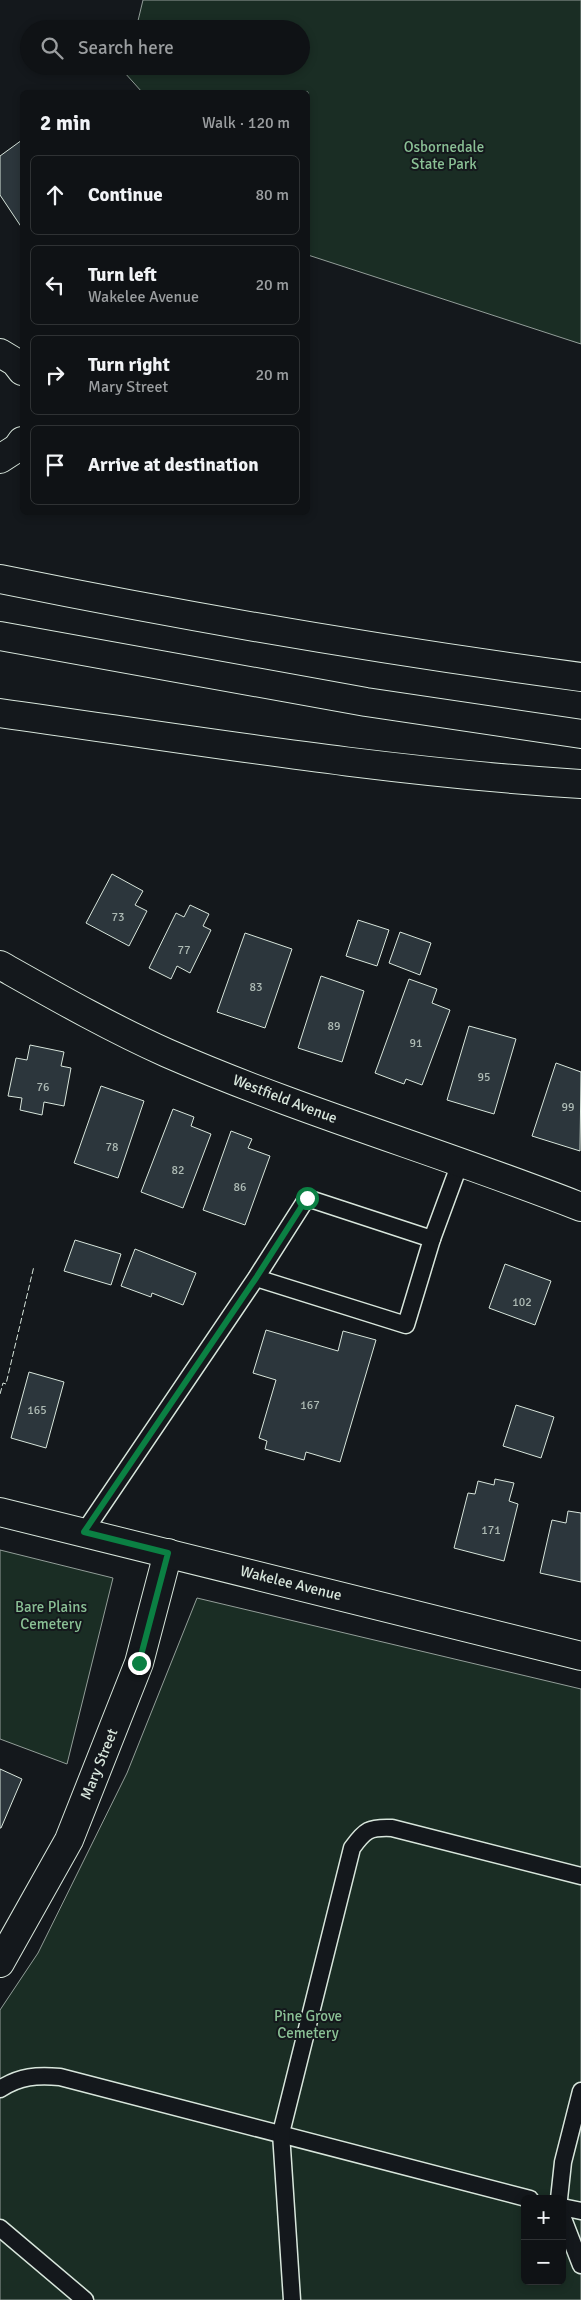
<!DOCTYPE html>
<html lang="en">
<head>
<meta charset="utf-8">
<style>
	:root { --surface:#0f1215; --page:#1d2022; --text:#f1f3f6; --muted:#9b9ea0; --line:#2f3234 }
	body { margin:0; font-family:Signika,sans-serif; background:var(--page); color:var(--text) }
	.controls { position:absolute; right:15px; bottom:15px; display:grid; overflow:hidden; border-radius:8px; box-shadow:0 2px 8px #0003 }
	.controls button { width:45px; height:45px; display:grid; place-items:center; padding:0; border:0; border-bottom:1px solid var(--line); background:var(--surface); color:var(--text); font:25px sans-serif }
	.stop { position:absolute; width:15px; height:15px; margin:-11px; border:4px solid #0b8043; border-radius:50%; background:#fff }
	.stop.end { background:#0b8043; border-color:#fff; box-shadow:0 1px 5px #0008 }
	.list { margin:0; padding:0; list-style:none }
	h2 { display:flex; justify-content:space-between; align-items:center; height:65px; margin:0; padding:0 20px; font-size:21px }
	h2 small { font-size:16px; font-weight:400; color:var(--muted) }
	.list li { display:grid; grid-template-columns:32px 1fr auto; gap:15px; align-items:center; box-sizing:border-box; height:80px; margin:0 10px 10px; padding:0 10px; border:1px solid var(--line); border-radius:8px }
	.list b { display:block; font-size:19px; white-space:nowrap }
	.list p { margin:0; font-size:16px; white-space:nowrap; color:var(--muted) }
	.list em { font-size:16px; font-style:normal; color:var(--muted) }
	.icon { flex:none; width:28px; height:28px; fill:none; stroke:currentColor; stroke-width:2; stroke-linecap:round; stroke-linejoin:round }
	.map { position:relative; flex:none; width:581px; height:2300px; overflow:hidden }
	.search { position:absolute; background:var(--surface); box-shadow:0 2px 8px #0003; left:20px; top:20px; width:290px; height:55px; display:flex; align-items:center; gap:12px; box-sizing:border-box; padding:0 18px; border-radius:28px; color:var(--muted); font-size:19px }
	.panel { position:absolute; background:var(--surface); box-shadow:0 2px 8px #0003; left:20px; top:90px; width:290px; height:425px; border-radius:8px }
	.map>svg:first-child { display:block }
	.green { fill:#1a2d24; stroke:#939e99; fill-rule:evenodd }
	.building { fill:#2c363c; stroke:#d8e6dc }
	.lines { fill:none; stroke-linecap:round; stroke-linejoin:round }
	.lane-casing { stroke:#d8e6dc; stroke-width:19 }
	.street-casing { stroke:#d8e6dc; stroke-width:30 }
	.secondary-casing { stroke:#d8e6dc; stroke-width:30 }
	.highway-casing { stroke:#d8e6dc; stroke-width:30 }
	.lane { stroke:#14181c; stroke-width:16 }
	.street { stroke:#14181c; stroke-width:28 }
	.secondary { stroke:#14181c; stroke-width:28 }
	.highway { stroke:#14181c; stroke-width:28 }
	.fence { stroke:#d8e6dc; stroke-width:1; stroke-dasharray:6 2.5; stroke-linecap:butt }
	.route { stroke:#0b8043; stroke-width:6 }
	.labels { text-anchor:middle; stroke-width:4; stroke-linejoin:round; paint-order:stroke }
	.number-label { font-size:12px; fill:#adbab4 }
	.park-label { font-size:15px; fill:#8ac095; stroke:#14181c }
	.street-label { font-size:15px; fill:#d8e6dc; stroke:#14181c }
</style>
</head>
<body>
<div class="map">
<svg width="581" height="2300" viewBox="0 0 581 2300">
	<rect width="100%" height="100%" fill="#14181c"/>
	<!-- green -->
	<g class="green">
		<polygon points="143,0 581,0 581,344 308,255 308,92 142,92 124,72 126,66 301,66 301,29 136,29"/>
		<polygon points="0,1550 113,1578 67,1764 0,1739"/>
		<path d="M197,1598L581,1689V2300H0V2010L38,1953L127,1773ZM525,2199H562V2281H525Z"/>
	</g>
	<!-- building -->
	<g class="building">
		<polygon points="22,140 22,228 0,195 0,156"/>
		<polygon points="112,874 143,891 135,905 147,911 129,946 86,923"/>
		<polygon points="190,905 209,914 203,926 211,930 190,973 177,966 171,979 149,968 176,913 184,917"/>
		<polygon points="358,920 389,930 377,966 346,956"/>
		<polygon points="400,932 431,943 420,975 389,963"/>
		<polygon points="245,933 292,949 265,1028 217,1012"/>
		<polygon points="321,976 364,991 342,1062 298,1048"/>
		<polygon points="409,979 437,989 432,1003 450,1010 422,1085 406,1079 404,1084 375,1073"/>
		<polygon points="469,1026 516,1039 494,1114 447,1100"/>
		<polygon points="30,1045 64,1052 61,1066 71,1068 64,1106 44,1102 42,1115 20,1110 22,1098 8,1096 16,1058 27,1060"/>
		<polygon points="556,1063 581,1072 580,1151 532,1136"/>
		<polygon points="101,1086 144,1101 118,1178 74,1163"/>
		<polygon points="173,1109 194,1117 191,1126 211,1134 183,1208 141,1192"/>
		<polygon points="231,1131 252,1139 248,1148 270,1156 245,1225 203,1210"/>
		<polygon points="75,1240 121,1254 111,1285 64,1271"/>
		<polygon points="135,1249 196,1273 183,1305 152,1293 151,1297 121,1286"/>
		<polygon points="505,1264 551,1281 535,1325 489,1308"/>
		<polygon points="266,1330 338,1351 343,1331 376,1340 340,1462 306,1452 304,1460 265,1449 267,1441 259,1438 276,1380 253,1373"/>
		<polygon points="29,1372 64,1382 46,1448 11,1438"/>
		<polygon points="516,1405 554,1417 541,1458 503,1446"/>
		<polygon points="495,1479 514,1483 509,1501 518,1504 504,1561 454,1548 468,1493 475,1494 478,1481 494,1485"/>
		<polygon points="568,1511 581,1513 581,1582 540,1573 552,1520 566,1523"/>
		<polygon points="0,1769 22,1779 1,1828 0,1828"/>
	</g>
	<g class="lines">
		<defs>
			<g id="lane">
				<polyline points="432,1239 460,1163"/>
				<polyline points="84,1532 256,1278 307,1198 432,1239 406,1325 256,1278"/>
				<path d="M0,2089C20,2076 37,2075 60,2077L530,2199"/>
				<polyline points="559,2199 563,2162 581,2091"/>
				<polyline points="562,2207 581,2211"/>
				<polyline points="562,2216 581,2265"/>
				<polyline points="0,2228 85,2300"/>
				<path d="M292,2300L281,2133L352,1848C365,1830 369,1827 392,1828L581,1876"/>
			</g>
			<g id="street">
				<polyline points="0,353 15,362 22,371"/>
				<polyline points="0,459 17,448 22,441"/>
				<path d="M0,965C55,996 109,1027 167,1053C302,1112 444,1153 581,1207"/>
				<polyline points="0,1963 69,1840 139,1663 168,1553"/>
			</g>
			<polyline id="secondary" points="0,1512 581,1656"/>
			<g id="highway">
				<path d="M0,579C192,618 386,651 581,677"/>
				<polyline points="0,636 366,702 581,734"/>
				<path d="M0,713C193,740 386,772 581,784"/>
			</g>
		</defs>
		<!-- lane casing -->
		<use href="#lane" class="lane-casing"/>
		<!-- street casing -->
		<use href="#street" class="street-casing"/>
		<!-- secondary casing -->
		<use href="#secondary" class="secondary-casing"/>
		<!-- highway casing -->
		<use href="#highway" class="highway-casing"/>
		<!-- lane -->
		<use href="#lane" class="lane"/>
		<!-- street -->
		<use href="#street" class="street"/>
		<!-- secondary -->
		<use href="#secondary" class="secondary"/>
		<!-- highway -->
		<use href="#highway" class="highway"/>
		<!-- fence -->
		<polyline class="fence" points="0,1394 3,1383 6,1384 34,1266"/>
	</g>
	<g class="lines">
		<!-- route -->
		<polyline class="route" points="139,1663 168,1553 84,1532 256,1278 307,1198"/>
	</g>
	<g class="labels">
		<!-- number labels -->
		<g class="number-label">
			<text x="118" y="921">73</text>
			<text x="184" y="954">77</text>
			<text x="256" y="991">83</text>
			<text x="334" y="1030">89</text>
			<text x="416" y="1047">91</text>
			<text x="484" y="1081">95</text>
			<text x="43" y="1091">76</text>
			<text x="568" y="1111">99</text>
			<text x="112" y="1151">78</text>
			<text x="178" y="1174">82</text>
			<text x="240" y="1191">86</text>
			<text x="522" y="1306">102</text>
			<text x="310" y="1409">167</text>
			<text x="37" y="1414">165</text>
			<text x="491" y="1534">171</text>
		</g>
		<!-- park labels -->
		<g class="park-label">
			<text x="444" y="152">Osbornedale<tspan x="444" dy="17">State Park</tspan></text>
			<text x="51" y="1612">Bare Plains<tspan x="51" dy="17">Cemetery</tspan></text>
			<text x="308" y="2021">Pine Grove<tspan x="308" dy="17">Cemetery</tspan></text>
		</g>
		<!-- street labels -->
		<g class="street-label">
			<text transform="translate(285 1099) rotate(21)" y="5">Westfield Avenue</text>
			<text transform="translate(291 1583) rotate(14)" y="5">Wakelee Avenue</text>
			<text transform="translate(99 1764) rotate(-68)" y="5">Mary Street</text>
		</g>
	</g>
</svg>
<div class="controls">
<button>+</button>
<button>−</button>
</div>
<div class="stop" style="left:307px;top:1198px"></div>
<div class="stop end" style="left:139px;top:1663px"></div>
<div class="search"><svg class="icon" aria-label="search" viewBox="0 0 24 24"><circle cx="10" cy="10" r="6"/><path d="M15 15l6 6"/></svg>Search here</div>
<section class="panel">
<h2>2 min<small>Walk · 120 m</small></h2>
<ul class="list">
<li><svg class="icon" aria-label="ahead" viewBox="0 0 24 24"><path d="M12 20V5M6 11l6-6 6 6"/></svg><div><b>Continue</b></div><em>80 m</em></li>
<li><svg class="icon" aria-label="left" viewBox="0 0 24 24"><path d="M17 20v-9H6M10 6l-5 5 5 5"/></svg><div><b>Turn left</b><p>Wakelee Avenue</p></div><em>20 m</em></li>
<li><svg class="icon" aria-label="right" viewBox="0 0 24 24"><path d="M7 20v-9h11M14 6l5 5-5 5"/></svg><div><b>Turn right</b><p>Mary Street</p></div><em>20 m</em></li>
<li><svg class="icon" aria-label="arrive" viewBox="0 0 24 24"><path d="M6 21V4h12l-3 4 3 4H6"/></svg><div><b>Arrive at destination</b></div></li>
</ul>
</section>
</div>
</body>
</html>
